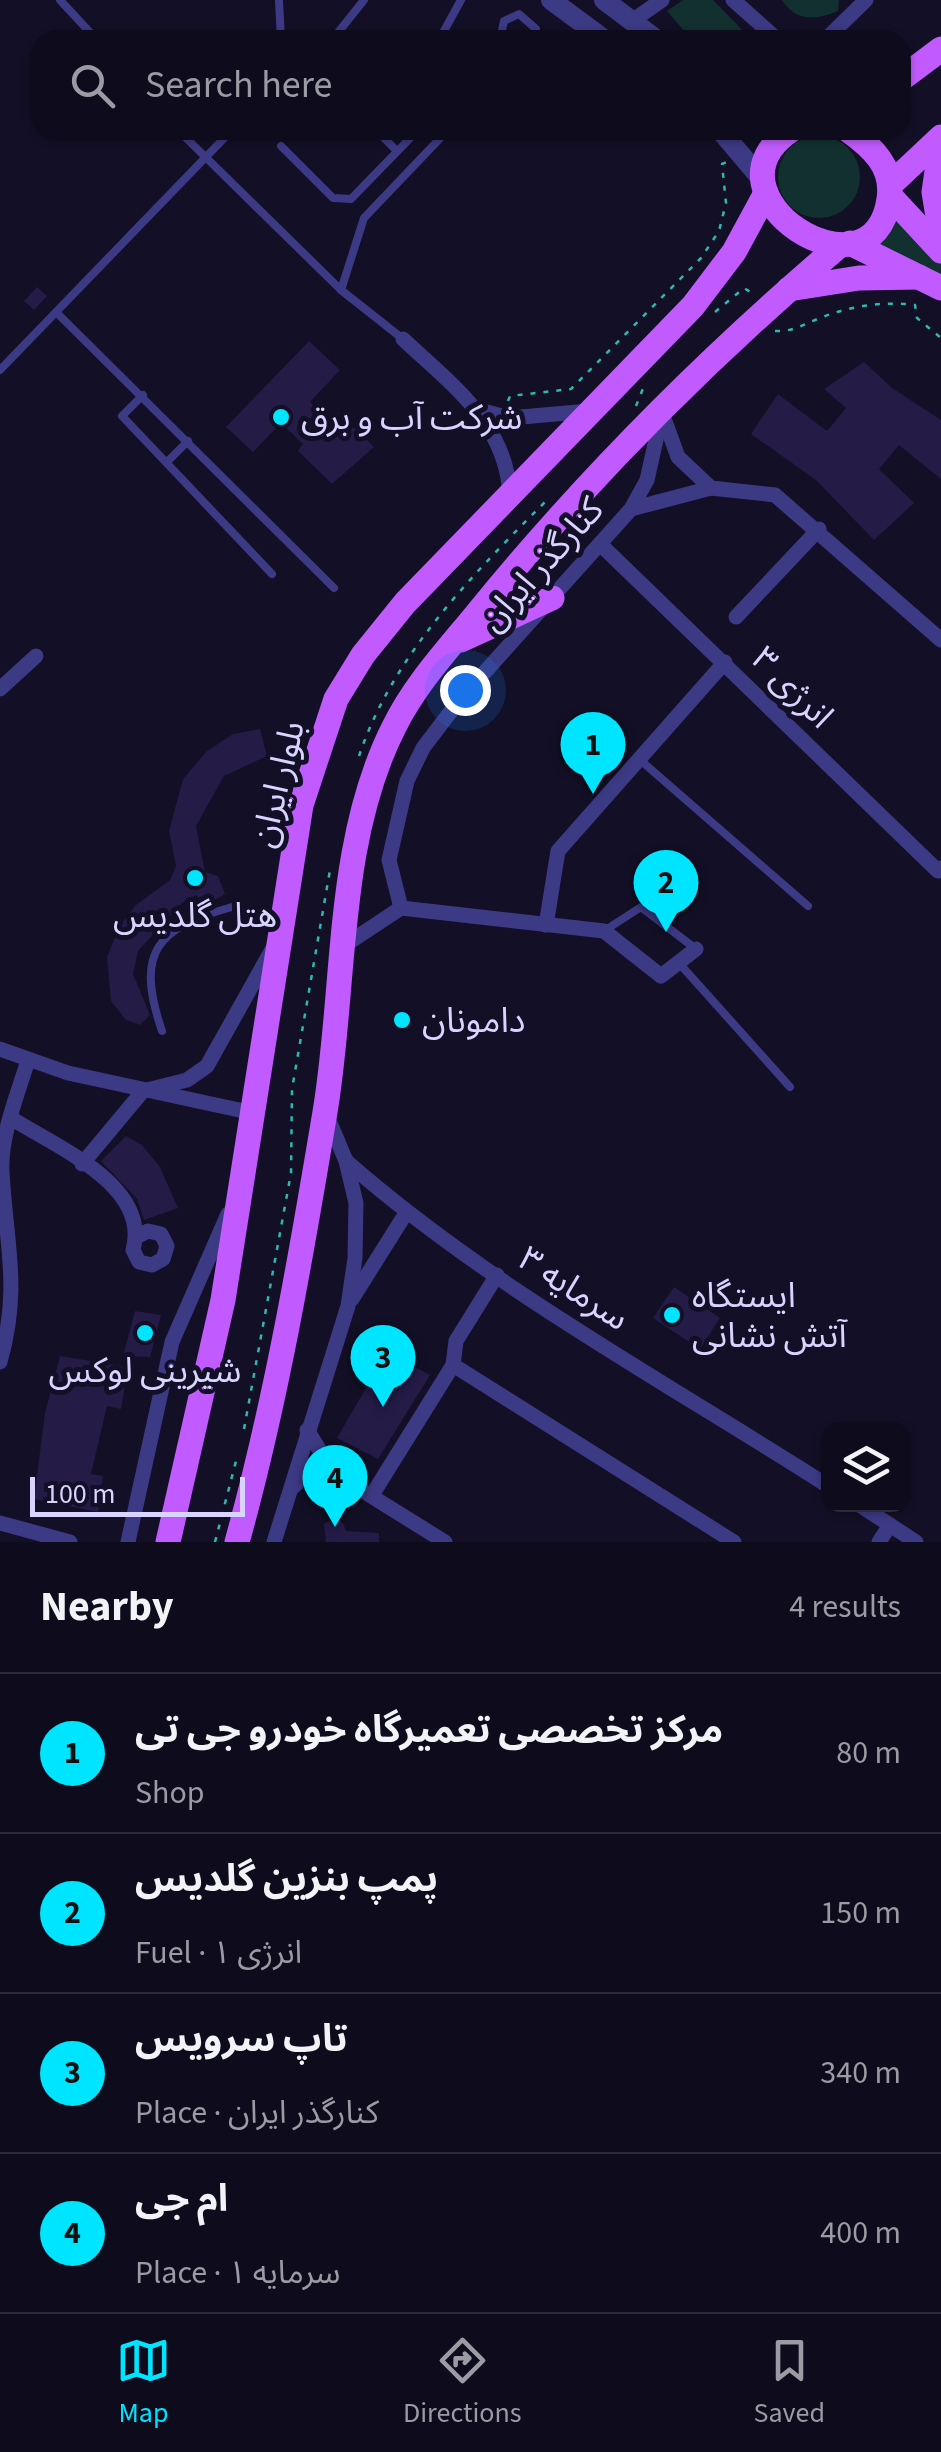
<!DOCTYPE html>
<html lang="en">
<head>
<meta charset="utf-8">
<style>
	:root { --surface:#0e0b1c; --page:#1c1929; --text:#f1f3f6; --muted:#9b9ba3; --line:#2e2b3b; --accent:#00e5ff }
	body { margin:0; font-family:"Source Sans 3","Noto Sans Arabic",sans-serif; background:var(--page); color:var(--text) }
	.controls { position:absolute; right:30px; bottom:30px; display:grid; overflow:hidden; border-radius:20px; box-shadow:0 2px 8px #0004 }
	.controls button { width:90px; height:90px; display:grid; place-items:center; padding:0; border:0; border-bottom:2px solid var(--line); background:var(--surface); color:var(--text); font:50px sans-serif }
	.scale { position:absolute; left:30px; bottom:25px; width:215px; box-sizing:border-box; padding-left:10px; border:5px solid #d9d4ff; border-top:0; font-size:28px; line-height:35px; white-space:nowrap; color:#d9d4ff; -webkit-text-stroke:8px #130f26; paint-order:stroke }
	.you { position:absolute; left:465px; top:690px; width:35px; height:35px; margin:-25px; border:8px solid #fff; border-radius:50%; background:#1a73e8; box-shadow:0 0 0 15px #1a73e833 }
	.badge { display:grid; place-items:center; width:65px; height:65px; border-radius:50%; background:var(--accent); color:#111; font-size:32px; font-weight:700 }
	.pin { position:absolute; translate:-50% -82px; filter:drop-shadow(0 2px 5px #0008) }
	.pin::after { content:''; position:absolute; top:52px; width:35px; height:30px; background:inherit; clip-path:polygon(0 0,100% 0,50% 100%) }
	.list { margin:0; padding:0; list-style:none }
	h2 { display:flex; justify-content:space-between; align-items:center; height:130px; margin:0; padding:0 40px; font-size:42px }
	h2 small { font-size:32px; font-weight:400; color:var(--muted) }
	.list li { display:grid; grid-template-columns:65px 1fr auto; gap:30px; align-items:center; box-sizing:border-box; height:160px; padding:0 40px; border-top:2px solid var(--line) }
	.list b { display:block; font-size:38px; white-space:nowrap }
	.list p { margin:0; font-size:32px; white-space:nowrap; color:var(--muted) }
	.list em { font-size:32px; font-style:normal; color:var(--muted) }
	.icon { flex:none; width:55px; height:55px; fill:none; stroke:currentColor; stroke-width:2; stroke-linecap:round; stroke-linejoin:round }
	.map { position:relative; flex:none; width:941px; height:1542px; overflow:hidden }
	.search { position:absolute; background:var(--surface); box-shadow:0 2px 8px #0004; left:30px; right:30px; top:30px; height:110px; display:flex; align-items:center; gap:25px; box-sizing:border-box; padding:0 35px; border-radius:30px; color:var(--muted); font-size:38px }
	.sheet { height:770px; background:var(--surface) }
	nav { display:flex; justify-content:space-around; align-items:center; box-sizing:border-box; height:140px; border-top:2px solid var(--line); background:var(--surface); font-size:28px; color:var(--muted) }
	nav a { display:grid; justify-items:center; gap:5px }
	nav .on { color:var(--accent) }
	.map>svg:first-child { display:block }
	.green { fill:#12302f }
	.building { fill:#241b47 }
	.lines { fill:none; stroke-linecap:round; stroke-linejoin:round }
	.path { stroke:#2fb8b0; stroke-width:2.5; stroke-dasharray:5 8; stroke-linecap:butt }
	.service { stroke:#3d3a85; stroke-width:8 }
	.minor { stroke:#3d3a85; stroke-width:15 }
	.tertiary { stroke:#3d3a85; stroke-width:20 }
	.primary { stroke:#c25bff; stroke-width:25 }
	.poi-dot { fill:#00e5ff; stroke:#130f26; stroke-width:4 }
	.labels { text-anchor:middle; stroke-width:10; stroke-linejoin:round; paint-order:stroke }
	.poi-label { font-size:35px; fill:#d9d4ff; stroke:#130f26; text-anchor:start }
	.street-label { font-size:35px; fill:#d9d4ff; stroke:#130f26 }
</style>
</head>
<body>
<div class="map">
<svg width="941" height="1542" viewBox="0 0 941 1542">
	<rect width="100%" height="100%" fill="#130f26"/>
	<!-- green -->
	<g class="green">
		<polygon points="683,0 713,0 752,40 692,40 667,11"/>
		<path d="M782,0H839L838,11C815,21 795,21 782,0Z"/>
		<circle cx="819" cy="177" r="41"/>
		<polygon points="898,217 941,261 941,282 877,245"/>
	</g>
	<!-- building -->
	<g class="building">
		<polygon points="37,287 47,296 34,310 24,301"/>
		<polygon points="309,341 340,370 310,402 330,421 338,412 374,447 332,484 298,451 303,444 281,423 253,452 226,427"/>
		<polygon points="864,362 892,388 941,420 941,479 899,445 879,469 914,503 874,540 816,480 751,434 778,394 827,431 846,408 824,389"/>
		<polygon points="260,729 267,756 224,776 196,826 205,872 218,876 225,894 205,906 196,895 182,903 138,951 133,974 150,1015 140,1025 126,1020 111,1001 107,957 119,927 136,905 170,880 176,866 169,831 183,779 207,751 233,734"/>
		<polygon points="126,1136 142,1145 160,1167 178,1208 144,1220 137,1199 101,1161"/>
		<polygon points="674,1287 720,1318 700,1349 653,1318"/>
		<polygon points="135,1311 161,1315 150,1357 123,1356"/>
		<polygon points="387,1352 430,1375 378,1459 337,1438"/>
		<polygon points="60,1356 128,1367 121,1409 107,1406 91,1474 103,1476 98,1512 34,1499 45,1413"/>
		<polygon points="333,1519 343,1523 346,1531 379,1533 379,1542 326,1542 324,1524"/>
	</g>
	<g class="lines">
		<!-- path -->
		<g class="path">
			<polyline points="754,140 755,130"/>
			<polyline points="715,312 744,288 752,293"/>
			<path d="M775,331C793,332 804,324 820,318C850,306 883,301 915,305L917,318L941,338"/>
			<polyline points="508,401 510,396 571,389 701,258 719,231 726,203 722,164 727,162"/>
			<polyline points="636,406 644,386"/>
			<path d="M359,756C393,654 474,573 548,499"/>
			<polyline points="244,1429 291,1173 292,1089 330,870"/>
			<polyline points="215,1542 236,1461"/>
		</g>
		<!-- service -->
		<g class="service">
			<polyline points="60,0 97,40"/>
			<polyline points="279,0 281,40"/>
			<polyline points="332,40 364,0"/>
			<polyline points="439,40 461,0"/>
			<polyline points="500,40 504,21 519,14 536,29 532,40"/>
			<polyline points="178,130 341,290 403,339"/>
			<polyline points="376,130 397,151"/>
			<polyline points="281,146 333,198 351,199 418,130"/>
			<polyline points="341,290 364,218 448,130"/>
			<polyline points="58,314 334,588"/>
			<polyline points="0,370 232,130"/>
			<polyline points="143,395 122,416 272,574"/>
			<polyline points="167,462 188,441"/>
			<polyline points="639,759 808,906"/>
			<polyline points="604,931 641,907 696,949"/>
			<polyline points="678,962 790,1087"/>
			<path d="M162,1031C135,952 156,928 232,907"/>
		</g>
		<!-- minor -->
		<g class="minor">
			<polyline points="733,0 778,40"/>
			<polyline points="632,21 662,0"/>
			<polyline points="825,40 866,0"/>
			<path d="M403,339C452,385 507,424 510,496"/>
			<polyline points="479,410 510,418 589,411"/>
			<polyline points="662,413 678,457 711,488"/>
			<polyline points="631,509 711,488 775,495 941,640"/>
			<polyline points="600,544 938,871 941,868"/>
			<polyline points="736,617 819,529"/>
			<polyline points="0,689 36,656"/>
			<polyline points="401,908 389,860 407,781 423,748 458,702 631,509 647,480 662,413"/>
			<polyline points="546,925 558,851 725,662"/>
			<polyline points="345,945 401,908 604,931 661,976 696,949"/>
			<polyline points="0,1049 68,1073 253,1113"/>
			<path d="M11,1118C54,1146 151,1185 133,1250L139,1262L152,1265L163,1259L167,1246L161,1234L148,1231L136,1237"/>
			<path d="M346,1161C491,1288 666,1382 828,1486"/>
			<polyline points="82,1164 143,1091 187,1080 207,1066 273,948"/>
			<polyline points="497,1275 456,1341 453,1365 734,1542"/>
			<polyline points="352,1299 406,1213"/>
			<path d="M0,1362C21,1288 6,1245 2,1172C0,1136 18,1094 28,1060"/>
			<polyline points="307,1430 334,1473 445,1542"/>
			<polyline points="291,1489 303,1478 334,1473"/>
			<polyline points="372,1495 453,1365"/>
			<polyline points="858,1504 916,1542"/>
			<polyline points="0,1523 70,1542"/>
			<polyline points="128,1542 172,1342 228,1214"/>
			<polyline points="274,1542 348,1306 355,1258 356,1203 346,1161 328,1118"/>
			<polyline points="879,1542 890,1525"/>
		</g>
		<!-- tertiary -->
		<g class="tertiary">
			<polyline points="551,0 605,40"/>
			<polyline points="604,0 657,40"/>
			<polyline points="720,130 764,182"/>
		</g>
		<!-- primary -->
		<g class="primary">
			<polyline points="901,79 941,49"/>
			<path d="M791,130C694,194 873,309 889,199C894,167 872,147 848,130"/>
			<polyline points="941,143 934,192 941,235"/>
			<polyline points="890,185 941,137"/>
			<polyline points="890,196 941,251"/>
			<polyline points="850,243 941,288"/>
			<polyline points="789,289 859,278 919,277"/>
			<polyline points="461,640 552,598"/>
			<polyline points="168,1542 223,1300 301,805 336,699 363,655 405,603 693,306 734,252 766,193"/>
			<path d="M237,1542C276,1402 301,1256 325,1112C346,987 335,843 394,727C415,684 449,648 479,611C586,480 711,355 840,245"/>
		</g>
	</g>
	<!-- markers -->
	<g class="poi-dot">
		<circle cx="281" cy="417" r="10"/>
		<circle cx="195" cy="878" r="10"/>
		<circle cx="402" cy="1020" r="10"/>
		<circle cx="672" cy="1315" r="10"/>
		<circle cx="145" cy="1333" r="10"/>
	</g>
	<g class="labels">
		<!-- poi labels -->
		<g class="poi-label">
			<text x="301" y="429">شرکت آب و برق</text>
			<text x="195" y="927" text-anchor="middle">هتل گلدیس</text>
			<text x="422" y="1032">دامونان</text>
			<text x="692" y="1307">ایستگاه<tspan x="692" dy="40">آتش نشانی</tspan></text>
			<text x="145" y="1382" text-anchor="middle">شيرينی لوكس</text>
		</g>
		<!-- street labels -->
		<g class="street-label">
			<text transform="translate(541 564) rotate(-48)" y="12">کنارگذر ایران</text>
			<text transform="translate(793 687) rotate(45)" y="12">انرژی ۳</text>
			<text transform="translate(277 784) rotate(-76)" y="12">بلوار ایران</text>
			<text transform="translate(574 1288) rotate(33)" y="12">سرمایه ۳</text>
		</g>
	</g>
</svg>
<div class="controls">
<button><svg class="icon" aria-label="layers" viewBox="0 0 24 24"><path d="M12 4l9 5-9 5-9-5zM3 14l9 5 9-5"/></svg></button>
</div>
<div class="scale">100 m</div>
<div class="you"></div>
<div class="pin badge" style="left:593px;top:794px">1</div>
<div class="pin badge" style="left:666px;top:932px">2</div>
<div class="pin badge" style="left:383px;top:1407px">3</div>
<div class="pin badge" style="left:335px;top:1527px">4</div>
<div class="search"><svg class="icon" aria-label="search" viewBox="0 0 24 24"><circle cx="10" cy="10" r="6"/><path d="M15 15l6 6"/></svg>Search here</div>
</div>
<section class="sheet">
<h2>Nearby<small>4 results</small></h2>
<ul class="list">
<li><span class="badge">1</span><div><b>مرکز تخصصی تعمیرگاه خودرو جی تی</b><p>Shop</p></div><em>80 m</em></li>
<li><span class="badge">2</span><div><b>پمپ بنزین گلدیس</b><p>Fuel · انرژی ۱</p></div><em>150 m</em></li>
<li><span class="badge">3</span><div><b>تاپ سرویس</b><p>Place · کنارگذر ایران</p></div><em>340 m</em></li>
<li><span class="badge">4</span><div><b>ام جی</b><p>Place · سرمایه ۱</p></div><em>400 m</em></li>
</ul>
</section>
<nav>
<a class="on"><svg class="icon" aria-label="map" viewBox="0 0 24 24"><path d="M3 6l6-2 6 2 6-2v14l-6 2-6-2-6 2zM9 4v14M15 6v14"/></svg>Map</a>
<a><svg class="icon" aria-label="directions" viewBox="0 0 24 24"><path d="M12 3l9 9-9 9-9-9zM9 14v-3h6M13 9l2 2-2 2"/></svg>Directions</a>
<a><svg class="icon" aria-label="saved" viewBox="0 0 24 24"><path d="M7 4h10v16l-5-4-5 4z"/></svg>Saved</a>
</nav>
</body>
</html>
